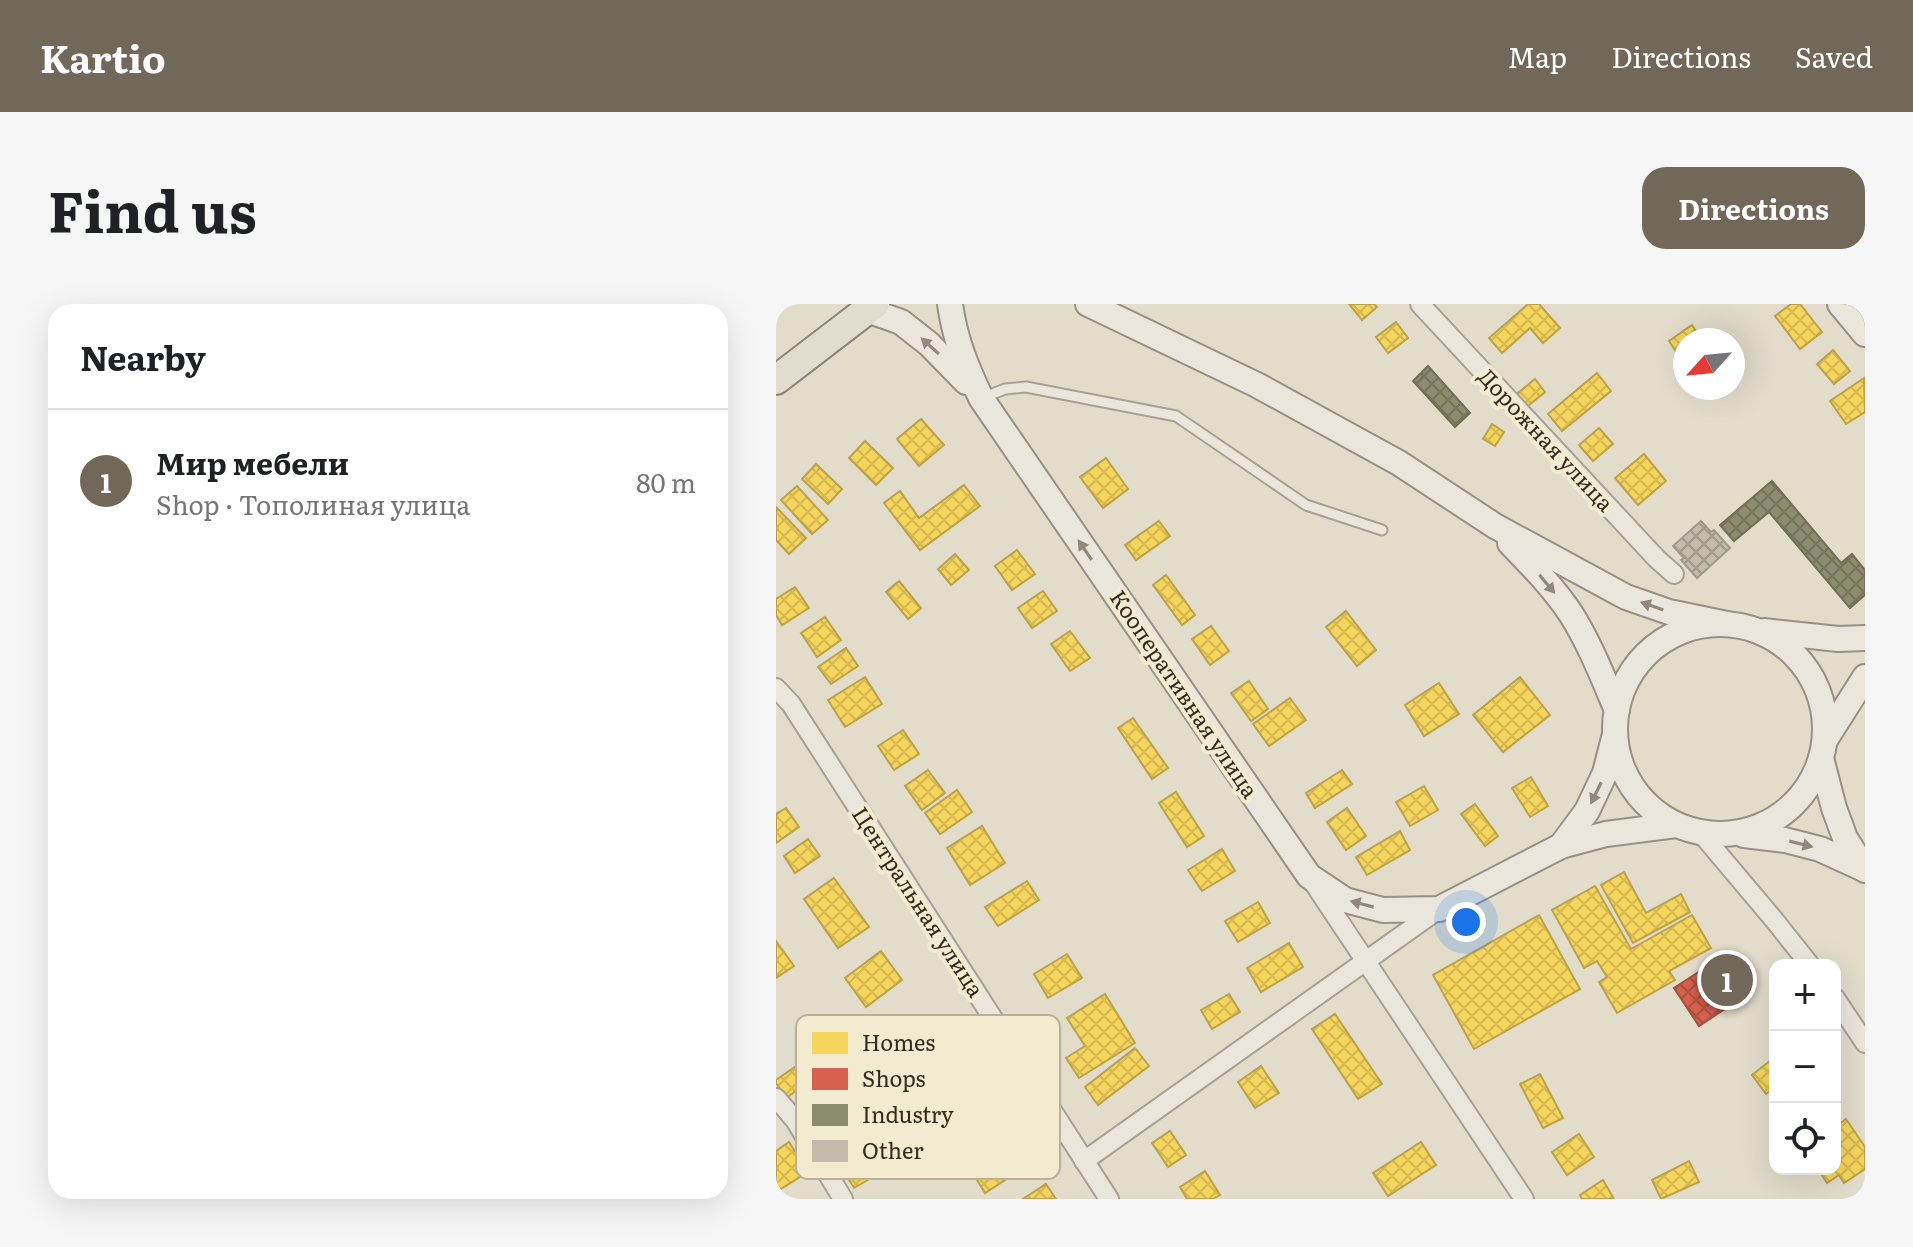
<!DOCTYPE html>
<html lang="en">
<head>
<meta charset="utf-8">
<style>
	:root { --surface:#fff; --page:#f6f6f6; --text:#202124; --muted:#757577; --line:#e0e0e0; --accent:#72685a }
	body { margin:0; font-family:Literata,serif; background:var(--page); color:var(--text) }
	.controls { position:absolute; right:24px; bottom:24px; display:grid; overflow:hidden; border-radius:16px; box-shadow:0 8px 32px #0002 }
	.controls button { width:72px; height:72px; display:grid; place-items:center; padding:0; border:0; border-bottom:2px solid var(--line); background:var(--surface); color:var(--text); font:40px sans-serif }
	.compass { position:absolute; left:897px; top:24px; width:72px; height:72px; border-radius:50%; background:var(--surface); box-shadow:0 8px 32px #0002; rotate:243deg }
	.you { position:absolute; left:690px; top:618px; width:28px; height:28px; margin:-20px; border:6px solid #fff; border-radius:50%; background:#1a73e8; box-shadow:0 0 0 12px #1a73e833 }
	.badge { display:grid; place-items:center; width:52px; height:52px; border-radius:50%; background:var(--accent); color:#fff; font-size:26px; font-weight:700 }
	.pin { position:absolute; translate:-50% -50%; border:4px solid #fff; box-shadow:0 2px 8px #0006 }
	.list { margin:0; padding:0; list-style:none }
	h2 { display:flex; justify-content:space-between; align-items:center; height:104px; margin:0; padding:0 32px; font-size:34px }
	h2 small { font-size:26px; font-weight:400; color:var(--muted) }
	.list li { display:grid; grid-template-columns:52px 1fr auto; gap:24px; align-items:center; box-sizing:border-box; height:144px; padding:0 32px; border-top:2px solid var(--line) }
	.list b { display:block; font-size:30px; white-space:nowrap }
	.list p { margin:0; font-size:26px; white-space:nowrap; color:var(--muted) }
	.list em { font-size:26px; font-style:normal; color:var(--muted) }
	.icon { flex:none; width:44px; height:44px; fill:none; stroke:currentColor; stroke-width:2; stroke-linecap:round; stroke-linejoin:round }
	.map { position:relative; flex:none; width:1089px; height:895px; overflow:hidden; border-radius:24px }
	header { display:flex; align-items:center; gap:48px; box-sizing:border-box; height:112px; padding:0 40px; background:var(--accent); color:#fff }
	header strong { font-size:38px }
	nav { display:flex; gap:44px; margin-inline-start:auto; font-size:28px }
	.intro { display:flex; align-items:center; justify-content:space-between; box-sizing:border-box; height:192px; padding:0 48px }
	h1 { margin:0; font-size:56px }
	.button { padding:20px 36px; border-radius:24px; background:var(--accent); color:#fff; font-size:28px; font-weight:700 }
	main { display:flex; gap:48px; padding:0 48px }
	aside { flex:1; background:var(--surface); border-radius:24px; box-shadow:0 8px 32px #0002 }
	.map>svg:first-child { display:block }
	.homes { fill:url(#homes-cross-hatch); stroke:#bca249; stroke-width:2 }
	.shops { fill:url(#shops-cross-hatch); stroke:#a6503f; stroke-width:2 }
	.industry { fill:url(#industry-cross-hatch); stroke:#726f56; stroke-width:2 }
	.building { fill:url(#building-cross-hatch); stroke:#a2988b; stroke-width:2 }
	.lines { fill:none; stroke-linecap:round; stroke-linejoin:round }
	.lane-casing { stroke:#a7a195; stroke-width:13 }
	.street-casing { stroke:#a7a195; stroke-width:22 }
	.secondary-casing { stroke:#979084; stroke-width:28 }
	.primary-casing { stroke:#8c867b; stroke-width:32 }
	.lane { stroke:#eae6dc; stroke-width:9 }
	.street { stroke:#eae6dc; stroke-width:18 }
	.secondary { stroke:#eae6dc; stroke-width:24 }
	.primary { stroke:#e1ddce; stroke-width:28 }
	.oneway { fill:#90887c }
	.labels { text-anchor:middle; stroke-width:8; stroke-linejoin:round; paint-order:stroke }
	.street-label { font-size:22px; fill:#352a1d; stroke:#f3ebd0 }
	.key { fill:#f3ebd0; stroke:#bab19a; stroke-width:2 }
	.key-label { font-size:22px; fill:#352a1d }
</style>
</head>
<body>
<header>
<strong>Kartio</strong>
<nav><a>Map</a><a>Directions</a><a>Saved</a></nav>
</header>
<div class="intro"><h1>Find us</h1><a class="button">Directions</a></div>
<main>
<aside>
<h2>Nearby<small></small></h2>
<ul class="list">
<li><span class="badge">1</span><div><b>Мир мебели</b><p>Shop · Тополиная улица</p></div><em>80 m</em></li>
</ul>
</aside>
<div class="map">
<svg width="1089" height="895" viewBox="0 0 1089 895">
	<defs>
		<pattern id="homes-cross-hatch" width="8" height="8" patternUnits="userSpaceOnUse" patternTransform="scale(2)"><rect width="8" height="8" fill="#f6d55c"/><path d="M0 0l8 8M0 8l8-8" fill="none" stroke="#d4b750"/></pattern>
		<pattern id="shops-cross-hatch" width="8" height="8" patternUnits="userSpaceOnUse" patternTransform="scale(2)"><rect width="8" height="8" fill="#d6604d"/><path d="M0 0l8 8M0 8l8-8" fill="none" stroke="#ae4f3f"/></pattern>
		<pattern id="industry-cross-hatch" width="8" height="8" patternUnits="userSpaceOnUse" patternTransform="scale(2)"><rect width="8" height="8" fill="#8c8c6e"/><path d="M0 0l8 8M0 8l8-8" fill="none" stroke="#73735a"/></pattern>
		<pattern id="building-cross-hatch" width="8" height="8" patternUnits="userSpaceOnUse" patternTransform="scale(2)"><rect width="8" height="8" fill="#c5bbac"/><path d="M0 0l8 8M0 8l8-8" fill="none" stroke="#a1988b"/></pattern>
	</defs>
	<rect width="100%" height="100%" fill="#e2dccb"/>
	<!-- homes -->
	<g class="homes">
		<polygon points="573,0 598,0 601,3 586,16"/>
		<polygon points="752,0 763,0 784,24 767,39 754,24 726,49 713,34"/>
		<polygon points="1015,0 1024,0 1046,28 1024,45 999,12"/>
		<polygon points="620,18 632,34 612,49 600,33"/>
		<polygon points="916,21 926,36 909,36 909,61 893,37"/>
		<polygon points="1057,46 1074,67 1058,80 1041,60"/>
		<polygon points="821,69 835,87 786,127 772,110"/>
		<polygon points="1088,74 1089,108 1070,120 1054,97"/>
		<polygon points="759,75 769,88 747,106 737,93"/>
		<polygon points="145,115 168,141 143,162 121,135"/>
		<polygon points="716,120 728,128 719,142 707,135"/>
		<polygon points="823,124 837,140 817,157 803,141"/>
		<polygon points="89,137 117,164 100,181 73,154"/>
		<polygon points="868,150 890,177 862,201 839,174"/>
		<polygon points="330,154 352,185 327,204 304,173"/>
		<polygon points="40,160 66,185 52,200 26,175"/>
		<polygon points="188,181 204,202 144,246 108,199 124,187 143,214"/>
		<polygon points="21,182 52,216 36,230 5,196"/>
		<polygon points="0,203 30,234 13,250 0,236"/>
		<polygon points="383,217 394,232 360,256 349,241"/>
		<polygon points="241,246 259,270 236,286 219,262"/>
		<polygon points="179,250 193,266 175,281 162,265"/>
		<polygon points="390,271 419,311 406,321 377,281"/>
		<polygon points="123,277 145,304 132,315 110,288"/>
		<polygon points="19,283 33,304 6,321 0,311 0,295"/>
		<polygon points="267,287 281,307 256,324 242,304"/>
		<polygon points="570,307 600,346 581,362 550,323"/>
		<polygon points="49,313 65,336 41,353 25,329"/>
		<polygon points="435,322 453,347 434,361 416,335"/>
		<polygon points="294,327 314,354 294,367 275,340"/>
		<polygon points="70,344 82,362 55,380 42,363"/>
		<polygon points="89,373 106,400 69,423 52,396"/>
		<polygon points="744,373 774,411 727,448 697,411"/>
		<polygon points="473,377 492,405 475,417 455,389"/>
		<polygon points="663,379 683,410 648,432 629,401"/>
		<polygon points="514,394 530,416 493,442 477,420"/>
		<polygon points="357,414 392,464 376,475 342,424"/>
		<polygon points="127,426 143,450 118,466 102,442"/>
		<polygon points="152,466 169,489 146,506 129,482"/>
		<polygon points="566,466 576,480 539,504 530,489"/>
		<polygon points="755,473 772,502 754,513 736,484"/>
		<polygon points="648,482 662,506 634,522 620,498"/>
		<polygon points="181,486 196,508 164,530 149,509"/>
		<polygon points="400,488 428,532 411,543 383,499"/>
		<polygon points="699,500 722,532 709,542 685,510"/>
		<polygon points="10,504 23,523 0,539 0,510"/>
		<polygon points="571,504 590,532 570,546 551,518"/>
		<polygon points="206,522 229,559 194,581 171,544"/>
		<polygon points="624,527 634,546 591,571 580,553"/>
		<polygon points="32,535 44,552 19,569 8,552"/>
		<polygon points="446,545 459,567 426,587 412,566"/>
		<polygon points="848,568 870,609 905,590 914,608 857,639 825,581"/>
		<polygon points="58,574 93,623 62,644 28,595"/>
		<polygon points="251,577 263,596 222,622 209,603"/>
		<polygon points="819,582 855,645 916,611 935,644 893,667 899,676 841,709 823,678 831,673 821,657 808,664 776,606"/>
		<polygon points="482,598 494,619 462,638 449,617"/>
		<polygon points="763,611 804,685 698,745 657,671"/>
		<polygon points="0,637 18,662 0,674"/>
		<polygon points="513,639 527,663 485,688 471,664"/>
		<polygon points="105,647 126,676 90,703 69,674"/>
		<polygon points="291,650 306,674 272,694 258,670"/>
		<polygon points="329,690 359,739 303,774 290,754 309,742 291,714"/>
		<polygon points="453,690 464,708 436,725 425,706"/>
		<polygon points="559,710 606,780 582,795 536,725"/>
		<polygon points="55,738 66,754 10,794 0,779 0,776"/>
		<polygon points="359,744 373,762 322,801 309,783"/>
		<polygon points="999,753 999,783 990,790 976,771"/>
		<polygon points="485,762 503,789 479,804 462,778"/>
		<polygon points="764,770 787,814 767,824 744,780"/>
		<polygon points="1070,815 1089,843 1089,865 1068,879 1063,871 1051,879 1042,865 1059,865 1059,823"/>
		<polygon points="394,827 410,851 392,863 376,839"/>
		<polygon points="803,830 818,853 791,871 776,848"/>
		<polygon points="13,838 32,868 0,888 0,847"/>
		<polygon points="645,838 660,861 612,892 597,869"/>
		<polygon points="93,840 109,866 78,884 62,858"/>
		<polygon points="229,851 240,869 209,889 198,871"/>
		<polygon points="913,857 923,878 885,895 876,876"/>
		<polygon points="429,867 444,891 437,895 411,895 404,883"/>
		<polygon points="827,876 838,895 806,895 804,891"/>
		<polygon points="270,880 280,895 247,895"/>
	</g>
	<!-- shops -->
	<polygon class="shops" points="949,651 973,689 923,722 898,684"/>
	<!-- industry -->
	<g class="industry">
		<polygon points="652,62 694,109 679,123 637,77"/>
		<polygon points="996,177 1065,259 1076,250 1089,266 1089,291 1074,304 993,208 958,237 944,221"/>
	</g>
	<!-- building -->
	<polygon class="building" points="925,217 935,228 938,226 954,244 921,274 905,256 908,254 897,242"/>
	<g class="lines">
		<defs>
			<polyline id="lane" points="206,94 229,85 250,83 400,112 530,201 606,226"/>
			<g id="street">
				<polyline points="644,0 881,255 898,270"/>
				<polyline points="0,384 15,400 333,895"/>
				<polyline points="924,528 999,617 1034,661"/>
				<polyline points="537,578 748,895"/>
				<polyline points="1059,694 1089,739"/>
				<polyline points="0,794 19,816 67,895"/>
				<polyline points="308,857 663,605"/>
			</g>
			<g id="secondary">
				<path d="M174,0C179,36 190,62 205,94L533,572L569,596L607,606L663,605L785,542L830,530L900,521"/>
				<polyline points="312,0 481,81 623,159 719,222 850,293 893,308 951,320"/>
				<polyline points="1064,0 1089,30"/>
				<polyline points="91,6 125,18 153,40 190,78"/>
				<path d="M734,239C756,262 778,284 795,310C814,340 827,374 841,406"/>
				<circle cx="944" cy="425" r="105"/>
				<polyline points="988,327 1062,335 1089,334"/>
				<polyline points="1049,436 1089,373"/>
				<polyline points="1045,454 1058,504 1069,534 1089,566"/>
				<polyline points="968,531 1009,536 1044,545 1088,565"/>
				<polyline points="785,542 811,507 829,469 838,434"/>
			</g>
			<polyline id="primary" points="0,76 99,0"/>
		</defs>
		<!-- lane casing -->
		<use href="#lane" class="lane-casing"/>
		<!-- street casing -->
		<use href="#street" class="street-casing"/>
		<!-- secondary casing -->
		<use href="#secondary" class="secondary-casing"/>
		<!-- primary casing -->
		<use href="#primary" class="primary-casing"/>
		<!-- lane -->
		<use href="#lane" class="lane"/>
		<!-- street -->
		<use href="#street" class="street"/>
		<!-- secondary -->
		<use href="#secondary" class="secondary"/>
		<!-- primary -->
		<use href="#primary" class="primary"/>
	</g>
	<!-- one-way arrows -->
	<defs><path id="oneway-solid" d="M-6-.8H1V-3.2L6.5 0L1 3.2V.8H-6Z" transform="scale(2)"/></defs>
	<g class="oneway">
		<use href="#oneway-solid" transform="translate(154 42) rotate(-138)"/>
		<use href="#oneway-solid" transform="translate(309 246) rotate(-124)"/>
		<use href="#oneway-solid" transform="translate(771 280) rotate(50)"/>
		<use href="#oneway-solid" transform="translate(876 302) rotate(-161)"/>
		<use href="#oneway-solid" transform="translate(820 489) rotate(116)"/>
		<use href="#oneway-solid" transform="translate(1025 540) rotate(14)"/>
		<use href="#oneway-solid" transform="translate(586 600) rotate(-165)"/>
	</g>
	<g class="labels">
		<!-- street labels -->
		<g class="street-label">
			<text transform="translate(770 136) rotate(47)" y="8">Дорожная улица</text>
			<text transform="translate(408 390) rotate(56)" y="8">Кооперативная улица</text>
			<text transform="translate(142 598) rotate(57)" y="8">Центральная улица</text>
		</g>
	</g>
	<!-- legend -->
	<rect x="20" y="711" width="264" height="164" rx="12" class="key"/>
	<rect x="36" y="728" width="36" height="22" fill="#f6d55c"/>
	<rect x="36" y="764" width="36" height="22" fill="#d6604d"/>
	<rect x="36" y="800" width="36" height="22" fill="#8c8c6e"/>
	<rect x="36" y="836" width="36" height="22" fill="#c5bbac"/>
	<g class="key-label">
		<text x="86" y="747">Homes</text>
		<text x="86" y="783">Shops</text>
		<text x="86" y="819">Industry</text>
		<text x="86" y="855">Other</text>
	</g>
</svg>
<div class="controls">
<button>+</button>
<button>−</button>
<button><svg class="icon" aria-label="locate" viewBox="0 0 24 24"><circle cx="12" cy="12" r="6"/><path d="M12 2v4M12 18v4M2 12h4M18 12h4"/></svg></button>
</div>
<svg class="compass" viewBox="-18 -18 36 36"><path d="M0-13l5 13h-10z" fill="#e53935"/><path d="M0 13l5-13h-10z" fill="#757577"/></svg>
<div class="you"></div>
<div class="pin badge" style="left:951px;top:676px">1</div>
</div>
</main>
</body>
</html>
